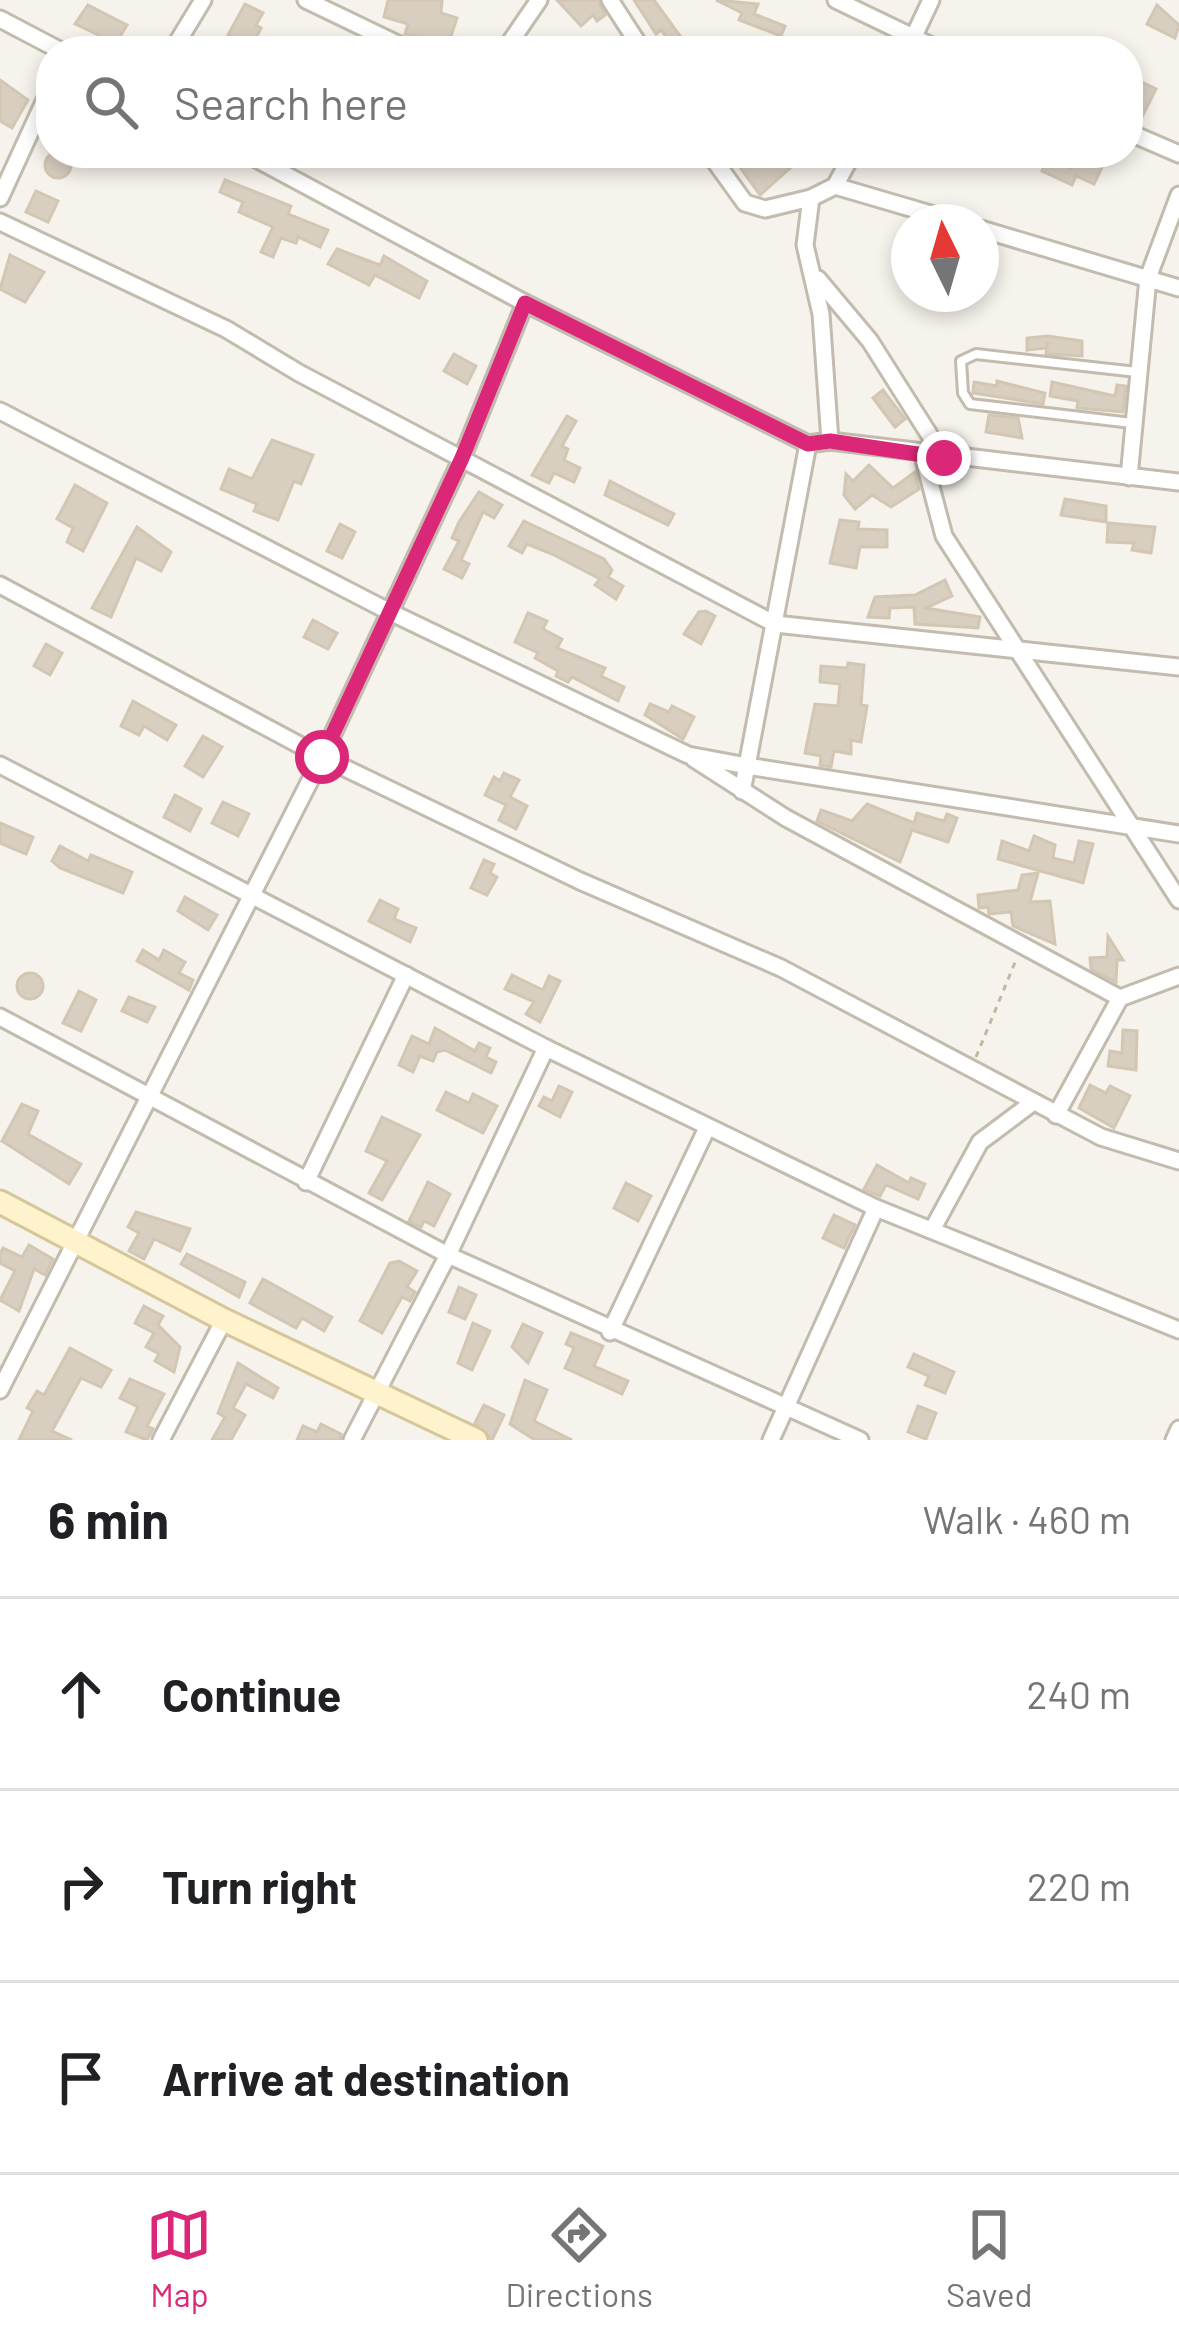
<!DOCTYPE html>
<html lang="en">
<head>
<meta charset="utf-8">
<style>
	:root { --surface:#fff; --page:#f6f6f6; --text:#202124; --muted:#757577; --line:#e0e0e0; --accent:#db2777 }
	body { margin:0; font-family:Barlow,sans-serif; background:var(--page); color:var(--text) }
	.compass { position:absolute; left:891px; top:204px; width:108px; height:108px; border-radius:50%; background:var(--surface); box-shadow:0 6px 18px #0003; rotate:355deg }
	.stop { position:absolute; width:36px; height:36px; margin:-27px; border:9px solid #db2777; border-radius:50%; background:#fff }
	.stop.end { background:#db2777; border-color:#fff; box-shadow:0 3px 12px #0008 }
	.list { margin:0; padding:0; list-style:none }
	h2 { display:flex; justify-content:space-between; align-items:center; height:156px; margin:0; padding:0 48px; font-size:51px }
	h2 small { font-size:39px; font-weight:400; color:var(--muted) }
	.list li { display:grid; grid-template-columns:78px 1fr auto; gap:36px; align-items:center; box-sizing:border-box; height:192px; padding:0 48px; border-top:3px solid var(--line) }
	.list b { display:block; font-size:45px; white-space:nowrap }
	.list em { font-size:39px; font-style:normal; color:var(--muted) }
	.icon { flex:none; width:66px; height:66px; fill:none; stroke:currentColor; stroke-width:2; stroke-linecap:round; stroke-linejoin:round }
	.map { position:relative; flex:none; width:1179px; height:1440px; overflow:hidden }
	.search { position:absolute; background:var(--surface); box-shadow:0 6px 18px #0003; left:36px; right:36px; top:36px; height:132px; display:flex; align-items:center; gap:30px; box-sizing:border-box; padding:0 42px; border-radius:48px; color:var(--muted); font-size:45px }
	.sheet { height:732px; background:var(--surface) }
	nav { display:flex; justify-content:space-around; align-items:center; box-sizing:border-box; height:168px; border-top:3px solid var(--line); background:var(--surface); font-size:33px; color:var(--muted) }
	nav a { display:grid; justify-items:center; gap:6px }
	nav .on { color:var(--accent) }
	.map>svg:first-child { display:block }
	.building { fill:#d8cfc1; stroke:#d3c7b4; stroke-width:3 }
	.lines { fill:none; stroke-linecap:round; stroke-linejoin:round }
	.lane-casing { stroke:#c2bbae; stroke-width:14 }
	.street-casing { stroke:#c2bbae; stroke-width:21 }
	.secondary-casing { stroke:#d6c79b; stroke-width:27 }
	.path { stroke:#c4b79f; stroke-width:3; stroke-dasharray:6 6; stroke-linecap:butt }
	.lane { stroke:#fff; stroke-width:8 }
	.street { stroke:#fff; stroke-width:15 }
	.secondary { stroke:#fff3cd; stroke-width:21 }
	.route { stroke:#db2777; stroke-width:15 }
</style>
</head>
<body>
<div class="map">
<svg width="1179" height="1440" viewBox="0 0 1179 1440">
	<rect width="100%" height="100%" fill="#f6f3ec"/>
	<!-- building -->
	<g class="building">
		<polygon points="388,0 442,0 441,13 457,18 449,42 405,34 408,24 384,17"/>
		<polygon points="557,0 598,0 605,15 597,21 593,15 581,26"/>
		<polygon points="634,0 654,0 691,51 677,51 661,30 656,34"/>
		<polygon points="716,0 758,4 754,14 785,26 781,36 739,20 742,13"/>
		<polygon points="245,4 263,13 256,25 261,28 249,51 227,51 235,38 228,35"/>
		<polygon points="88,5 127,25 116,43 75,24"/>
		<polygon points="1157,5 1179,25 1175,38 1147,24"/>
		<polygon points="0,80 28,100 12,128 0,121"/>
		<polygon points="1142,82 1156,89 1142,117 1128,110"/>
		<circle cx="58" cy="165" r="13"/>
		<polygon points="760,153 795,153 800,159 760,195 739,166"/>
		<polygon points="1086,154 1105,161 1094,184 1076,176 1072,185 1042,171 1048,158 1071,168 1074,162 1081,165"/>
		<polygon points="225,180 291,206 288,214 328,230 320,247 298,237 296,243 281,238 273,257 261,252 273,227 239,212 243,202 220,192"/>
		<polygon points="36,191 58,201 48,222 26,212"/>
		<polygon points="337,249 380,265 384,256 427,281 419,298 375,275 369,285 328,264"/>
		<polygon points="10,255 44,272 25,302 0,289"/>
		<polygon points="1048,336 1082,341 1082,356 1046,354 1047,342 1047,348 1027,350 1027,338"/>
		<polygon points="454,354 476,366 467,384 444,371"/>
		<polygon points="997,381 1045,393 1043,404 973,393 974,382 997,386"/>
		<polygon points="1052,382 1115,396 1117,385 1126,386 1123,412 1077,408 1078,401 1050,396"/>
		<polygon points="883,390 905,419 895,427 873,398"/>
		<polygon points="989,415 1018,418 1022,438 986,432"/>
		<polygon points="567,416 576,421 562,446 568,449 564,460 580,468 574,482 554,473 549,483 532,475"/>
		<polygon points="272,440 313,455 301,484 294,481 278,520 254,511 257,504 221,489 229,469 252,479"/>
		<polygon points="869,465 893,488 915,472 919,489 891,507 872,495 855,509 844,495 846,474 853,481"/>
		<polygon points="610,481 674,514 668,525 605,495"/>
		<polygon points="75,485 107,503 83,551 67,542 73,528 57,519"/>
		<polygon points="479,492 502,505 494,518 483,512 461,560 469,564 462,578 444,569 459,541 452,538 459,522"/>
		<polygon points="1065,499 1106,506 1106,522 1061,515"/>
		<polygon points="840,520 859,522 858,529 887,530 887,547 860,547 856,568 830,563"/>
		<polygon points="524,521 604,559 612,570 608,577 623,586 616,599 595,585 600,579 552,554 527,544 522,553 509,546"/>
		<polygon points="1108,523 1155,527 1151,553 1132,550 1134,543 1107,542"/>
		<polygon points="340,524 355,532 342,558 327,551"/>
		<polygon points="137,527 171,552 161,571 136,558 111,617 92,608"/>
		<polygon points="945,580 952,596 926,608 980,617 978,628 915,624 914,607 890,608 889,618 868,617 875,597 915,595"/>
		<polygon points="706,611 715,616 701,644 684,634 699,612"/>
		<polygon points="528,613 547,621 543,629 562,639 557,648 605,668 601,676 624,687 618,701 572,677 568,682 556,676 558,671 535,658 538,653 515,642"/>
		<polygon points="313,620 337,633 328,649 304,637"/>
		<polygon points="46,644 62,653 50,675 34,666"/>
		<polygon points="848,663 864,665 861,705 867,706 861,742 851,740 851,754 834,751 831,767 820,765 821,756 805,753 815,704 838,706 840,684 820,682 821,666 847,668"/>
		<polygon points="133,701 176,725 167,740 144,726 139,735 121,726"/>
		<polygon points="650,704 669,712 672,706 694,717 683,739 645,715"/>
		<polygon points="203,736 222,747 203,777 185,766"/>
		<polygon points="504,773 519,780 510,797 527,806 516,829 499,820 506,805 485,795 494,777 500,781"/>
		<polygon points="175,795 201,809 190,831 164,817"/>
		<polygon points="223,802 249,814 238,836 212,823"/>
		<polygon points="867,804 914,823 917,813 944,821 947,814 957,818 948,842 912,830 900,862 817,821 821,810 852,821"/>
		<polygon points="0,823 33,837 26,854 0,843"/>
		<polygon points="1034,836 1055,845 1053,858 1074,863 1079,841 1093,844 1083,883 998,859 1002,841 1029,851"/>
		<polygon points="60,846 88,861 91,855 132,872 123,893 60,868 52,861"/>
		<polygon points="484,860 494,864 490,873 497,877 487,895 471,888"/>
		<polygon points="1038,873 1030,902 1050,901 1055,944 1013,926 1011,912 989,914 988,907 979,908 978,895 1018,890 1022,875"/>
		<polygon points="185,897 217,915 208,930 178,911"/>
		<polygon points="380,900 398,909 394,919 416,928 410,942 369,921"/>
		<polygon points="1108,936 1123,960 1117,960 1116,982 1091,969 1090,958 1107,957"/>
		<polygon points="143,950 159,960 164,950 185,962 179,973 193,980 189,990 137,961"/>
		<circle cx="30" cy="986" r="13"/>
		<polygon points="512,975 543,990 549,976 560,981 540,1022 526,1014 534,1002 505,989"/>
		<polygon points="79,991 96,1000 81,1031 63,1023"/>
		<polygon points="129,997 155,1007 147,1022 122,1011"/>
		<polygon points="435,1028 475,1051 479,1043 490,1048 486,1057 496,1062 491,1073 445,1050 437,1052 433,1061 420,1056 413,1072 399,1065 412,1036 429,1044"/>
		<polygon points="1123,1030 1137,1031 1136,1070 1108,1066 1110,1051 1122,1053"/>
		<polygon points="1090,1085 1106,1093 1110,1086 1130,1096 1114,1128 1079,1108"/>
		<polygon points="559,1086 572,1092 560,1117 539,1106 544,1097 552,1101"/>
		<polygon points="446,1092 469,1103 473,1094 497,1106 483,1133 437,1110"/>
		<polygon points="22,1104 38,1111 28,1134 81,1164 69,1184 2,1141"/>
		<polygon points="382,1117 420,1135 382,1200 369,1193 387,1161 366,1151"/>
		<polygon points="877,1165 909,1183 911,1178 925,1184 918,1199 886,1185 880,1196 864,1189"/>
		<polygon points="428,1182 450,1194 434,1226 424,1221 421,1227 409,1221"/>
		<polygon points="626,1183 651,1196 638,1221 614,1208"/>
		<polygon points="136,1212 190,1229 180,1251 154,1239 144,1259 129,1251 139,1233 128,1227"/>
		<polygon points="834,1215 855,1225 844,1248 823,1238"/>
		<polygon points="29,1245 53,1259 45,1275 34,1269 19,1311 0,1300 15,1271 0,1263 0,1254 3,1248 22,1257"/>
		<polygon points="187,1254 245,1282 239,1297 181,1264"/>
		<polygon points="399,1261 417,1271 407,1287 415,1292 410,1301 402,1297 382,1333 360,1321 390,1263"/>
		<polygon points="263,1279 332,1317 324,1331 302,1318 296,1328 250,1303"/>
		<polygon points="459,1287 476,1295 465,1319 449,1312"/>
		<polygon points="144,1306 163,1316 158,1325 180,1347 174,1372 155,1361 159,1354 146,1347 154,1333 135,1323"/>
		<polygon points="473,1323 490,1331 472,1370 458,1363"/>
		<polygon points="523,1324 542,1333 528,1363 512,1347"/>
		<polygon points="571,1333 603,1346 594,1366 628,1381 622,1394 565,1368 574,1348 566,1344"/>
		<polygon points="70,1348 111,1370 101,1387 81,1378 52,1431 72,1440 19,1440 33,1411 27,1408 37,1391 44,1395"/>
		<polygon points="914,1354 954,1372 945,1393 925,1385 929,1376 908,1367"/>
		<polygon points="238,1363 278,1388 273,1398 246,1384 233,1408 245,1415 231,1440 212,1440 225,1417 218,1413"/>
		<polygon points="130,1379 164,1394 147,1426 153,1429 147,1440 126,1432 138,1407 120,1398"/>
		<polygon points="525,1380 547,1390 534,1421 572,1440 535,1440 510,1424"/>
		<polygon points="484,1405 504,1415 492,1440 475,1423"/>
		<polygon points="918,1406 936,1413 926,1439 908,1432"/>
		<polygon points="321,1424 341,1434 340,1440 297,1440 303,1426 317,1432"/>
	</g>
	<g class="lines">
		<defs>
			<polyline id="lane" points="1132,423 970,404 963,393 961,361 976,354 1137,372"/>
			<g id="street">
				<polyline points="306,0 412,51"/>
				<polyline points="610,0 643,51"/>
				<polyline points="836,0 942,51"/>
				<polyline points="0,19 61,51"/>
				<polyline points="172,51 203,0"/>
				<polyline points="504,51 539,0"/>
				<polyline points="907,51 931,0"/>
				<polyline points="1128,132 1179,154"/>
				<polyline points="245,153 525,303"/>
				<polyline points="709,153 745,203 765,209 811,198 835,186 853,153"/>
				<polyline points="835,186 958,222"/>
				<polyline points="0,198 51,87"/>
				<polyline points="811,198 805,245 821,314 830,441"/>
				<polyline points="0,222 226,329 299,373 775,624 1179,667"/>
				<polyline points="981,229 1179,288"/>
				<polyline points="818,279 870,341 944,458"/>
				<polyline points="0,411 388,611 688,755 747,766 742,791"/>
				<polyline points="923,456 944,536 1179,900"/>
				<polyline points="1129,477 1148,278 1179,195"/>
				<polyline points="1179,482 830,441 808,444 747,766 1179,834"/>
				<polyline points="0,585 322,757 580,881 781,968 1101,1137 1179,1161"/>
				<polyline points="694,759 786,818 1120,998"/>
				<polyline points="0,765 546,1048 448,1255 352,1440"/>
				<polyline points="0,1017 448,1255 860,1440"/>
				<polyline points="546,1048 876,1208 1179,1330"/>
				<polyline points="1056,1115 1120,998 1179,976"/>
				<polyline points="306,1182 406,975"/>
				<polyline points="932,1230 980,1142 1032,1103"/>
				<polyline points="610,1332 707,1128"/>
				<polyline points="0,1390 322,757 462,458 525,303 808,444"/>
				<polyline points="161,1440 224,1320"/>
				<polyline points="771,1440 876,1208"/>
				<polyline points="1174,1440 1179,1429"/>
			</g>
			<polyline id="secondary" points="0,1202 224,1320 476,1440"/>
		</defs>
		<!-- lane casing -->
		<use href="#lane" class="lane-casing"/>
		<!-- street casing -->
		<use href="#street" class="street-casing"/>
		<!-- secondary casing -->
		<use href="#secondary" class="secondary-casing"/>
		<!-- path -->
		<polyline class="path" points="976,1057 1016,960"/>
		<!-- lane -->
		<use href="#lane" class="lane"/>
		<!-- street -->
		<use href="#street" class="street"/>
		<!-- secondary -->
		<use href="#secondary" class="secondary"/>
	</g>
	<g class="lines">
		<!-- route -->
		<polyline class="route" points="322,757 462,458 525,303 808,444 830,441 944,458"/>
	</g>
</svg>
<svg class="compass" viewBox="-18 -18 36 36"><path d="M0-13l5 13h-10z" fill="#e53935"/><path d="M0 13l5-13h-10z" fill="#757577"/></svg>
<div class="stop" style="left:322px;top:757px"></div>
<div class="stop end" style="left:944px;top:458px"></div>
<div class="search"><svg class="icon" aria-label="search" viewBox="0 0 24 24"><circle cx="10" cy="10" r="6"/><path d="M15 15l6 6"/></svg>Search here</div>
</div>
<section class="sheet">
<h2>6 min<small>Walk · 460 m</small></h2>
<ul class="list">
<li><svg class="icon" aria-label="ahead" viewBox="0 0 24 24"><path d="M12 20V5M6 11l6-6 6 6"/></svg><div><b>Continue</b></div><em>240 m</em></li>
<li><svg class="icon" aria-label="right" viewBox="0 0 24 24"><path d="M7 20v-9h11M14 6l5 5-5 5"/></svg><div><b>Turn right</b></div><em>220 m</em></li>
<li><svg class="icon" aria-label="arrive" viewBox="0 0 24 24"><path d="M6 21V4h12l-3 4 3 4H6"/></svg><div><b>Arrive at destination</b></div></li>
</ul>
</section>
<nav>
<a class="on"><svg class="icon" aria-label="map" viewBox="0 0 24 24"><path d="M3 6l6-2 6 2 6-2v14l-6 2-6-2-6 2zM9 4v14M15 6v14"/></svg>Map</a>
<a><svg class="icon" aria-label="directions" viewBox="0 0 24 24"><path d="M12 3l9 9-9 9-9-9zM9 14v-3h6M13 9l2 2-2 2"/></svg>Directions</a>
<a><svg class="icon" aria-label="saved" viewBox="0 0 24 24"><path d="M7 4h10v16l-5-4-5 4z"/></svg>Saved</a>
</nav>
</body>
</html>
